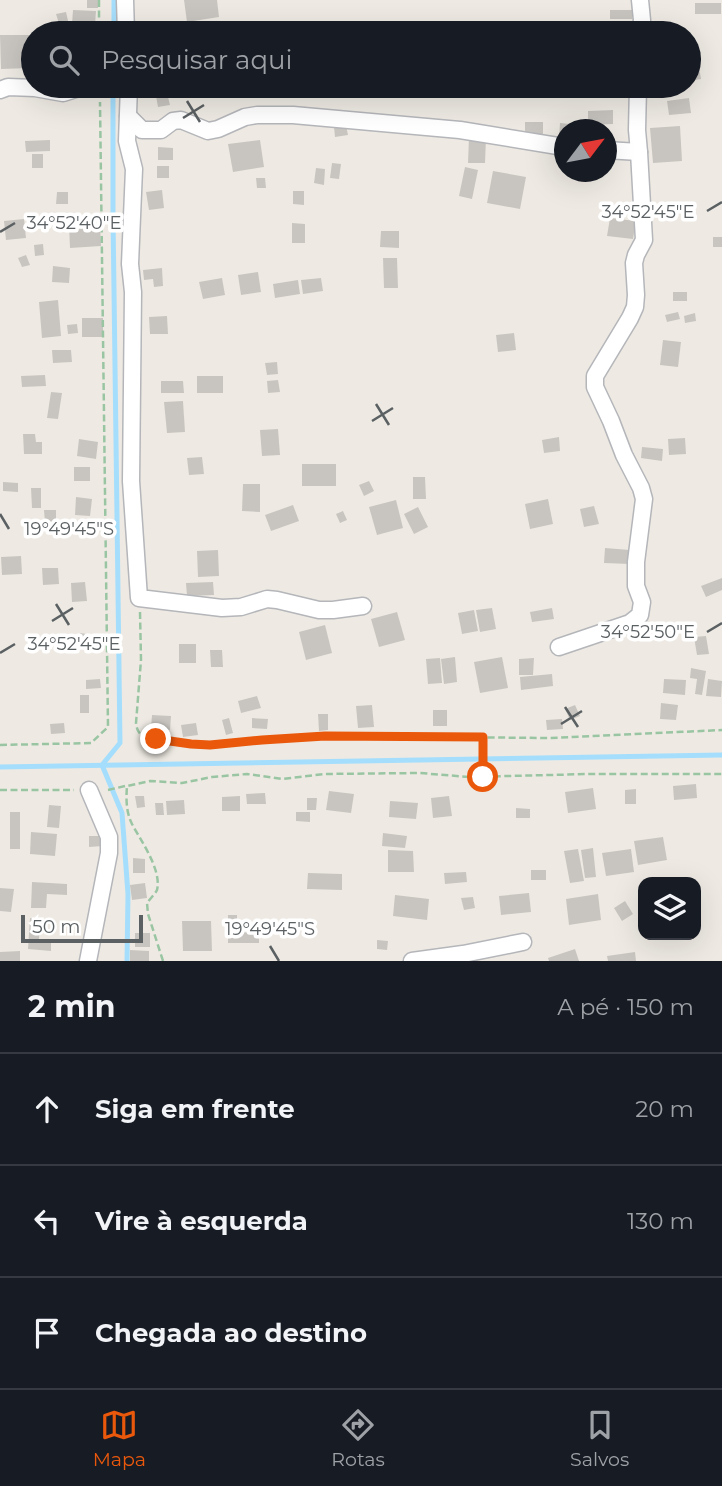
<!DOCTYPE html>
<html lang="pt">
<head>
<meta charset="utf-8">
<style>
	:root { --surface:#171b24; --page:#20242c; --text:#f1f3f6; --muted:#9ea1a6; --line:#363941; --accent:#ea580c }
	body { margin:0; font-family:Montserrat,sans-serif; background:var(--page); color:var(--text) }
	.controls { position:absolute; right:21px; bottom:21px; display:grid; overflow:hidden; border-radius:14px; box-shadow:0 7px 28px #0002 }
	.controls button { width:63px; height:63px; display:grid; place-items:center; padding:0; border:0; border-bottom:2px solid var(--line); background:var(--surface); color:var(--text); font:35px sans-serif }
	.compass { position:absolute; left:554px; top:119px; width:63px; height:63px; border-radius:50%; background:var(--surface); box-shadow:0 7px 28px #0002; rotate:58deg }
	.scale { position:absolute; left:21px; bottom:18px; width:122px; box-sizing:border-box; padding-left:7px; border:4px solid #5b6063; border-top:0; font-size:19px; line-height:24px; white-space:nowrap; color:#5b6063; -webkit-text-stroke:5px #fff; paint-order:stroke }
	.stop { position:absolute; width:21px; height:21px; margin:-16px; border:5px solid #ea580c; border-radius:50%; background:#fff }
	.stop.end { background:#ea580c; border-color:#fff; box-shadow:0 2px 7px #0008 }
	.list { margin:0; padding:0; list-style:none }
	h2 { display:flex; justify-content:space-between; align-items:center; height:91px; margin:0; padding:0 28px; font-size:30px }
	h2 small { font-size:23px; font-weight:400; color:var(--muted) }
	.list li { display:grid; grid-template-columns:46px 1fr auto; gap:21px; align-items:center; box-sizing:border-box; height:112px; padding:0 28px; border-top:2px solid var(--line) }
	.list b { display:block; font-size:26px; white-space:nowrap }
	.list em { font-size:23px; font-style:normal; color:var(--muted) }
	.icon { flex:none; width:38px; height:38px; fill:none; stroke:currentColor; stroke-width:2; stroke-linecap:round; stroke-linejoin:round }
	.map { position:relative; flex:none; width:722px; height:961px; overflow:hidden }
	.search { position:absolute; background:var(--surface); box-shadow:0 7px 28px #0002; left:21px; right:21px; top:21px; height:77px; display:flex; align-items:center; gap:18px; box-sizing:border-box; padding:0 24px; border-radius:38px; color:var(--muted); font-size:26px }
	.sheet { height:427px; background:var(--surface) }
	nav { display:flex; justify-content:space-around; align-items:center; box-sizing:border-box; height:98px; border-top:2px solid var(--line); background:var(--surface); font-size:19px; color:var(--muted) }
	nav a { display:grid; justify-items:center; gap:4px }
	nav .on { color:var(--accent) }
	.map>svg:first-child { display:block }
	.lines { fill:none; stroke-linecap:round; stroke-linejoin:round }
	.stream { stroke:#a5defc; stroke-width:5 }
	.building { fill:#c8c5c0 }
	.street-casing { stroke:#b4b6ba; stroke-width:19 }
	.path { stroke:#9ac5a3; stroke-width:2.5; stroke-dasharray:7 3.5; stroke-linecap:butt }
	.street { stroke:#fff; stroke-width:16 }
	.route { stroke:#ea580c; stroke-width:9 }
	.ticks { fill:none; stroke:#5b6063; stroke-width:2.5 }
	.ticks-label { font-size:18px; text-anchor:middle; fill:#5b6063; stroke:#fff; stroke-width:7; stroke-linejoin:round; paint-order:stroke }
</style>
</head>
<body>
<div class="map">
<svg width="722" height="961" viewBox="0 0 722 961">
	<rect width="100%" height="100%" fill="#eeeae3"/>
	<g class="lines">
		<!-- stream -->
		<g class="stream">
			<polyline points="114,33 114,0"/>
			<polyline points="113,86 113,215 120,743 102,765 122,813 128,894 127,961"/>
			<polyline points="0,767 722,755"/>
		</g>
	</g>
	<!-- building -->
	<g class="building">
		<rect x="87" y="0" width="11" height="8"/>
		<polygon points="184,0 217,0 219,17 187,22"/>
		<rect x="695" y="3" width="26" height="11"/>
		<polygon points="73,10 96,11 95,25 72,24"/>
		<rect x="610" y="10" width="22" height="9"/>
		<polygon points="66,12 69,25 60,27 56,14"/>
		<polygon points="615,25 617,33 591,33 590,30"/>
		<polygon points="0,35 30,35 31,68 1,69"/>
		<polygon points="698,61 701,79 689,81 689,63"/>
		<rect x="608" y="86" width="10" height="11"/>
		<polygon points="167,93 170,105 158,107 156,96"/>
		<polygon points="689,98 691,113 669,115 667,101"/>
		<polygon points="613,110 613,124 588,125 588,111"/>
		<rect x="525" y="122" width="18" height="15"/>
		<polygon points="560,123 579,125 578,130 564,130 564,140 559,139"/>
		<polygon points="346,125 348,135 335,137 334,127"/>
		<polygon points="680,126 682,161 653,163 650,128"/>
		<polygon points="469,137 486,138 485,163 468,163"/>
		<polygon points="50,140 50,151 26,152 25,141"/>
		<polygon points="260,140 264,167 233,172 228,144"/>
		<polygon points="158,147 173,148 173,160 158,160"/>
		<rect x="32" y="154" width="11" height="14"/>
		<polygon points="332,163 341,164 339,179 330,178"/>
		<rect x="157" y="166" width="12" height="12"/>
		<polygon points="465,167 478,170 472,199 459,196"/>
		<polygon points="316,168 325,169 324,185 314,183"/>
		<polygon points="493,171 526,177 520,209 487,203"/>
		<polygon points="256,178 265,178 266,188 257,188"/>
		<polygon points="162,190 164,208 149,210 146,192"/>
		<polygon points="293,191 304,191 304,205 293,204"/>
		<polygon points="57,192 68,192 68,204 56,204"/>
		<polygon points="610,218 636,221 633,239 607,236"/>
		<polygon points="24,219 26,238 6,240 4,221"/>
		<polygon points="292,223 305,224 305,243 292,243"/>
		<polygon points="100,224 101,246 70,248 69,225"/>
		<polygon points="381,231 399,231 399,248 380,247"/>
		<rect x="713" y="237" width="9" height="10"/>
		<polygon points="43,244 44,255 35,256 34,245"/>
		<polygon points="26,255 30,265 22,267 18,258"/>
		<polygon points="383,258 397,258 398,288 384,288"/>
		<polygon points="53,266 70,268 69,283 52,282"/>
		<polygon points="162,268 163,286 154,287 153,279 144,280 143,270"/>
		<polygon points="258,272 261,292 241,295 238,275"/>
		<polygon points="222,278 225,295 203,299 199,282"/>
		<polygon points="321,278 323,291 303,294 301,280"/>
		<polygon points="298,280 300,294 275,298 273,284"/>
		<rect x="673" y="292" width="14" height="9"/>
		<polygon points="58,300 61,336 42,338 39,302"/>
		<polygon points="678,312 680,319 667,322 665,315"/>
		<polygon points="695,313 696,321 685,323 684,316"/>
		<polygon points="167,316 168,334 150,334 149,317"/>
		<rect x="82" y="318" width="21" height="19"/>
		<polygon points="77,324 78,333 68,334 67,325"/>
		<polygon points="514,333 516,350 498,352 496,335"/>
		<polygon points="663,340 681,342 678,367 660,365"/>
		<polygon points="52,350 71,350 72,362 53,363"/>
		<polygon points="277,362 278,374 267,375 265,363"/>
		<polygon points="45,375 46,386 22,387 21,376"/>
		<rect x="197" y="376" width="26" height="17"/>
		<polygon points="278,380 280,392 268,393 267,381"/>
		<polygon points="161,381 183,381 184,393 161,393"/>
		<polygon points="51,392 62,393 58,419 47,418"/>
		<polygon points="183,401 185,432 167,433 164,402"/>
		<polygon points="278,429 280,455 262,456 260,430"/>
		<polygon points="23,434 35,434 36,442 42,442 42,454 24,454"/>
		<polygon points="559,437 560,451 544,453 542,440"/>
		<polygon points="685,438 686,454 669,455 668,439"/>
		<polygon points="79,439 98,442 96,459 77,456"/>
		<polygon points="642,447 663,449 662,461 641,458"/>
		<polygon points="202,457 204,474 189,475 187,458"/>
		<rect x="302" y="464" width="34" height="22"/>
		<rect x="74" y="467" width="16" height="14"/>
		<polygon points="413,477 425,477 426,499 413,499"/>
		<polygon points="369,481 374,491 364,496 359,485"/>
		<polygon points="3,482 18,483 18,492 3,491"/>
		<polygon points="243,484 260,484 260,512 242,511"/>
		<polygon points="31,488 41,488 41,508 32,508"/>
		<polygon points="76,497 92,499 90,516 75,515"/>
		<polygon points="548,499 553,524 530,529 525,504"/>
		<polygon points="396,500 403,528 377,535 369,507"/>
		<polygon points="293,505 299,521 271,531 265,515"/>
		<polygon points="594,506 599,524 584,527 580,509"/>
		<polygon points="418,507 428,527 414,534 404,514"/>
		<polygon points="44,510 56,510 56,522 45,523"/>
		<polygon points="343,511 347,520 340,523 336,514"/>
		<polygon points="605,548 630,550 630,564 604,563"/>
		<polygon points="218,550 219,576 198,577 197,551"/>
		<polygon points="21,556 22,574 2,575 1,557"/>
		<polygon points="42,568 58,568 59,584 43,585"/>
		<polygon points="722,578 722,590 706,597 701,586"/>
		<polygon points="85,582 87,601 72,602 71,583"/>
		<polygon points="213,582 214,595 187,596 186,583"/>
		<polygon points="492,608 496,629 480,632 476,610"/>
		<polygon points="552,608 554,619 532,622 530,612"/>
		<polygon points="474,610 478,631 462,634 458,613"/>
		<polygon points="397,612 405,640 379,647 371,619"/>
		<polygon points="325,625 332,653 306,660 299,632"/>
		<polygon points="80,633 93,635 92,644 80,643"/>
		<polygon points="706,636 709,654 697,655 694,637"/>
		<rect x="179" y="644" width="17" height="19"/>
		<polygon points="210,650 222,650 223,667 211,667"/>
		<polygon points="455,657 457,682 444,684 441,659"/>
		<polygon points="502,657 508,688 480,693 474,662"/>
		<polygon points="440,658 442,683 428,684 426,659"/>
		<polygon points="534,658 533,675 519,675 519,659"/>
		<polygon points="691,668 706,671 702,695 695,694 697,679 690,678"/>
		<polygon points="552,674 553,686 521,690 520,677"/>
		<polygon points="100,679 101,688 86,689 86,680"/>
		<polygon points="664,679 686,680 685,695 663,693"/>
		<polygon points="708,679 722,681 721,697 706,696"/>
		<rect x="80" y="695" width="9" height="18"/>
		<polygon points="257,696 261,708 241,713 238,701"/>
		<polygon points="661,703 678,705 676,720 660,719"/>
		<polygon points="372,705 374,727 358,728 356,706"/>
		<polygon points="575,705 580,716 570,720 565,709"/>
		<rect x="433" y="710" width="14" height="16"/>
		<polygon points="318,714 328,714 328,730 319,731"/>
		<polygon points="152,715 171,716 170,730 151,728"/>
		<polygon points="229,718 233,733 226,735 222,720"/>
		<polygon points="252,718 268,719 267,729 252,728"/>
		<polygon points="562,719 563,729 547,730 546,720"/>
		<polygon points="64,723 65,733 51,734 50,724"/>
		<polygon points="196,723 198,735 183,737 181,725"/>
		<polygon points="696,784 697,798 674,800 673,786"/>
		<polygon points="593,788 596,809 568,813 565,792"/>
		<polygon points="636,789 636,804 625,804 625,790"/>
		<polygon points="329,791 354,794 351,813 326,810"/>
		<polygon points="265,793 266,804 247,804 246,794"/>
		<polygon points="135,796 144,796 145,807 137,808"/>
		<polygon points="240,796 240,811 222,811 222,797"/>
		<polygon points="449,796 452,816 433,818 431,798"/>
		<polygon points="307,798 317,798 316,810 307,810"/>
		<polygon points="184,800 185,814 167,815 166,801"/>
		<polygon points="390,801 418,803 416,819 389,817"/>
		<polygon points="155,803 163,803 164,815 156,815"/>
		<polygon points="49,805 61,806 59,828 47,827"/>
		<polygon points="516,808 530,809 530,818 516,818"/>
		<rect x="10" y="812" width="10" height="37"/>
		<polygon points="296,812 310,812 310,822 296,821"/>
		<polygon points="31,832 57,834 55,856 30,854"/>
		<polygon points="383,833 407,836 405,848 382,846"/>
		<polygon points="89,836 102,836 103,846 89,847"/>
		<polygon points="663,837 667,860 638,865 634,841"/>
		<polygon points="593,848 596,877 585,878 581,850"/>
		<polygon points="578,849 584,881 570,883 564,851"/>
		<polygon points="631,849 634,872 606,876 602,853"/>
		<polygon points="388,850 413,851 414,872 388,872"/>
		<polygon points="133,858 145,859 145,873 133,873"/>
		<rect x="531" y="870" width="15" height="10"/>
		<polygon points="466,872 467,882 445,884 444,873"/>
		<polygon points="308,873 342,874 342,890 307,889"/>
		<polygon points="32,882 67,884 67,895 47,894 46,908 31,908"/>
		<polygon points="145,883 147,898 132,900 130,885"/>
		<polygon points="0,888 14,889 11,912 0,911"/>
		<polygon points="529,893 531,912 501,915 499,896"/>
		<polygon points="598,894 601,920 569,925 566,899"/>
		<polygon points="395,895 429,899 427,920 393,916"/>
		<polygon points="473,897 475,908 464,910 461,898"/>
		<polygon points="625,901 633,914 622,921 614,908"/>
		<polygon points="228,915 237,915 237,932 259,933 259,943 228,943"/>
		<polygon points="30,918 40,919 39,940 51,941 51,951 28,949"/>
		<polygon points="182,921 211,921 212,951 183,951"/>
		<rect x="135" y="933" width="15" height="14"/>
		<polygon points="377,940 388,941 387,950 377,949"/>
		<polygon points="575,949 579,961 549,961 548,958"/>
		<polygon points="130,950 149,951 149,961 130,961"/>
		<polygon points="20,951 20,961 0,961 0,952"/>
		<polygon points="635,952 636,961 608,961 607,956"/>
	</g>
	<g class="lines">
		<defs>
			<g id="street">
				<polyline points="125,0 126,33"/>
				<polyline points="640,33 642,20 640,0"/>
				<polyline points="129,86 127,141 134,169 130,264 133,292 131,481 139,598 222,608 241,607 267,599 277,600 319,610 333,610 363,606"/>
				<polyline points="0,90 8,87 35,88 63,93 82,87 100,86"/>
				<polyline points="128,116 142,130 161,130 173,121 181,120 208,131 218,129 245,117 257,115 293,115 460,130 564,147"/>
				<polyline points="606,150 639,152 637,130 638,86"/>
				<polyline points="559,647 630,623 640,615 642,602 636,586 636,562 644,499 641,488 624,455 611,421 595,387 595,376 630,318 635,307 636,295 634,263 636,255 644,240 639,152"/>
				<polyline points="88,961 109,853 109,837 89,790"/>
				<polyline points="412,961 463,954 523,942"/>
			</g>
		</defs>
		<!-- street casing -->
		<use href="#street" class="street-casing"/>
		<!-- path -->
		<g class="path">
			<polyline points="99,0 99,33"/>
			<path d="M140,612L141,660L136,723C137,731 139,734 145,737L191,745H210L262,740L325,736L550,738L722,730"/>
			<polyline points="0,745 91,743 108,727 100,102"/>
			<polyline points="483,776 483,737"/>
			<polyline points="0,790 74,790"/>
			<polyline points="108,790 125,786"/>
			<path d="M163,961L148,914L147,903C150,899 155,894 157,890C162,870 141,841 132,824C126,812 126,799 127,786L150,781L182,783L212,777L247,774L282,779L324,774L420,773L469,777L589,774H722"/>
		</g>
		<!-- street -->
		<use href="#street" class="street"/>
	</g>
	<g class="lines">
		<!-- route -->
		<polyline class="route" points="156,739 191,744 210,745 262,740 325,736 483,737 483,777"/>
	</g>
	<!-- ticks -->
	<path class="ticks" d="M187,101L200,122M183,118L204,105M707,211L722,202M0,232L15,223M376,404L389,425M372,421L393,408M0,514L9,529M56,604L69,625M52,621L73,608M707,632L722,623M0,653L15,644M565,707L578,727M561,724L582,711M270,946L279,961"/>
	<g class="ticks-label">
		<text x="648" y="218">34°52'45"E</text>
		<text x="74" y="229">34°52'40"E</text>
		<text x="69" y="535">19°49'45"S</text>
		<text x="648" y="638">34°52'50"E</text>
		<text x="74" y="650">34°52'45"E</text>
		<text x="270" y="935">19°49'45"S</text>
	</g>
</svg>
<div class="controls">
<button><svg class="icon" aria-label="layers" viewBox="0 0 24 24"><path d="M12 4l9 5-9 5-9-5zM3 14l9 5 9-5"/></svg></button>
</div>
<svg class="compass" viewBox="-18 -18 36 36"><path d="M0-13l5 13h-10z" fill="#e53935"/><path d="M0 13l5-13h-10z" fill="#9ea1a6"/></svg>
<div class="scale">50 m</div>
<div class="stop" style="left:483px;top:777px"></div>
<div class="stop end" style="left:156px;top:739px"></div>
<div class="search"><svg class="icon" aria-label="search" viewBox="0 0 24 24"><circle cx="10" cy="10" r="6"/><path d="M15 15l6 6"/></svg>Pesquisar aqui</div>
</div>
<section class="sheet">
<h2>2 min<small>A pé · 150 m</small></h2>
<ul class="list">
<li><svg class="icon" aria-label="ahead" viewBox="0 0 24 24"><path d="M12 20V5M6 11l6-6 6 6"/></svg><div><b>Siga em frente</b></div><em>20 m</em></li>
<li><svg class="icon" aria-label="left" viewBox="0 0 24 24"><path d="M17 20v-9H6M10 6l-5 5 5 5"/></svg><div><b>Vire à esquerda</b></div><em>130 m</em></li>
<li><svg class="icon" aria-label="arrive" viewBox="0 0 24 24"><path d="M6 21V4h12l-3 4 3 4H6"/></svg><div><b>Chegada ao destino</b></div></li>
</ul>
</section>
<nav>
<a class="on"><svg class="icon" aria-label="map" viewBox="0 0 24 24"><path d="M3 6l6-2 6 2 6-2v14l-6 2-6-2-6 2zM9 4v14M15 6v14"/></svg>Mapa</a>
<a><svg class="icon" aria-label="directions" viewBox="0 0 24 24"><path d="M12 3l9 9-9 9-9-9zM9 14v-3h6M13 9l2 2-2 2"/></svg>Rotas</a>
<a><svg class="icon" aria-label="saved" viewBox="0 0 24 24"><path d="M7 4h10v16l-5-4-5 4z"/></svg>Salvos</a>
</nav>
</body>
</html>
